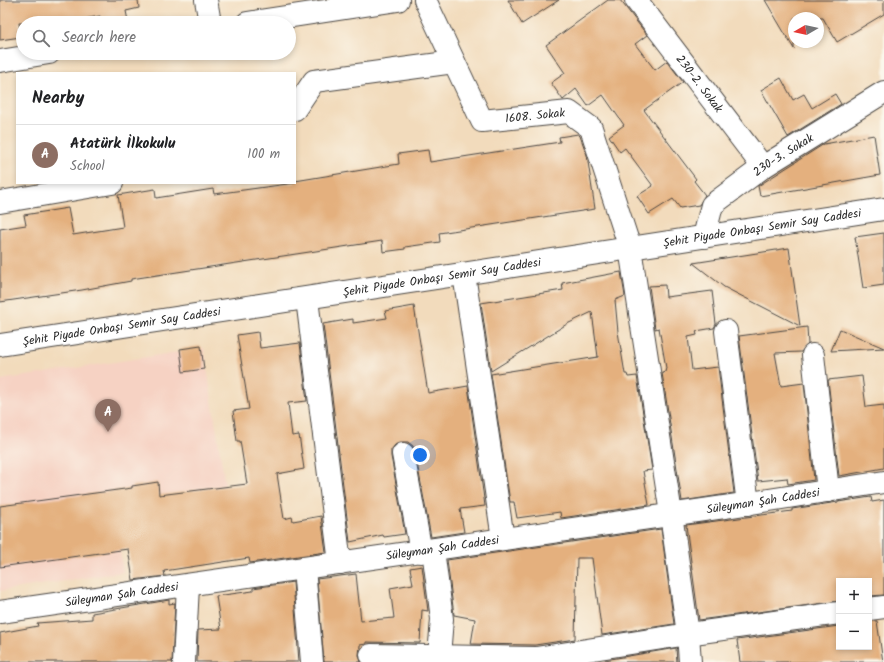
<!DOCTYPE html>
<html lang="en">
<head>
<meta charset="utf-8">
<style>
	:root { --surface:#fff; --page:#f6f6f6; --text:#202124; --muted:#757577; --line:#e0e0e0; --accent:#b45309 }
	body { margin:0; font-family:Kalam,sans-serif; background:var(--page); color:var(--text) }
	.controls { position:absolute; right:12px; bottom:12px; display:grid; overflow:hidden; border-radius:0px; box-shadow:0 2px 6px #0003 }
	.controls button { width:36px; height:36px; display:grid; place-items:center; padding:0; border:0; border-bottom:1px solid var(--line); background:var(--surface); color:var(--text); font:20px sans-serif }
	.compass { position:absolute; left:788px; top:12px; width:36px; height:36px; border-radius:50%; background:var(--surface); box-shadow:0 2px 6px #0003; rotate:261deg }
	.you { position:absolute; left:420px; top:455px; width:14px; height:14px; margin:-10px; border:3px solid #fff; border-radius:50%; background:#1a73e8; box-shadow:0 0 0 6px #1a73e833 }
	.badge { display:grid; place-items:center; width:26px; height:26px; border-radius:50%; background:var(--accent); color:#fff; font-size:13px; font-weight:700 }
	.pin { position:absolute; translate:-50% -33px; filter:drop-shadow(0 1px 2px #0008) }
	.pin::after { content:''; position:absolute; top:21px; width:14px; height:12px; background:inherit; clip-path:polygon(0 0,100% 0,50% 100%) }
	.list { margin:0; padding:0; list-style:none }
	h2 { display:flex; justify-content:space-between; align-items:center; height:52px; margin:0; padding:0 16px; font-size:17px }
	h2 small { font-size:13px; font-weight:400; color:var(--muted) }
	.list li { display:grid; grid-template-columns:26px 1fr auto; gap:12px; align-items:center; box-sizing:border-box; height:60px; padding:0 16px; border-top:1px solid var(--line) }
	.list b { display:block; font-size:15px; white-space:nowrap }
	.list p { margin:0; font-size:13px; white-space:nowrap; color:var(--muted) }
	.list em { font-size:13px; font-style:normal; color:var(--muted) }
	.icon { flex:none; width:22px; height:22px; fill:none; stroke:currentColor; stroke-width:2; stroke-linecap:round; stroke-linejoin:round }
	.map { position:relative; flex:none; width:884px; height:662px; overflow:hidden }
	.search { position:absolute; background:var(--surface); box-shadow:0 2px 6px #0003; left:16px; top:16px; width:280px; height:44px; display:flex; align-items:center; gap:10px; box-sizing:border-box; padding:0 14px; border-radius:22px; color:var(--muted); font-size:15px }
	.panel { position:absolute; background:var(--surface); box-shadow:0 2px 6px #0003; left:16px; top:72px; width:280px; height:112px; border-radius:0px }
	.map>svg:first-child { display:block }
	.built { fill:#f6d2c3 }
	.building { fill:#e4b07e }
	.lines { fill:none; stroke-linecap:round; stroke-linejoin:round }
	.minor-casing { stroke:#494541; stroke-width:24 }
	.minor { stroke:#fff; stroke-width:22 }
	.labels { text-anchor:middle; stroke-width:3; stroke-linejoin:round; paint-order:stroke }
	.street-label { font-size:12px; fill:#2b2b2b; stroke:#fbf7ec }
</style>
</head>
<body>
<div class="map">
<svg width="884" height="662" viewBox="0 0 884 662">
	<rect width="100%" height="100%" fill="#fbf7ec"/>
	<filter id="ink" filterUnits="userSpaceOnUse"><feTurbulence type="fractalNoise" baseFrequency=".025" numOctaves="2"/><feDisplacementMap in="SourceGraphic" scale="8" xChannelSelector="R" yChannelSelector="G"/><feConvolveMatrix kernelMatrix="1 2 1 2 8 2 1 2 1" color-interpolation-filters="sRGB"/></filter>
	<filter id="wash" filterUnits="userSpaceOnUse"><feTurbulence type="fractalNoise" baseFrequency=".012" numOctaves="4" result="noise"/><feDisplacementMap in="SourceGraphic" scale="16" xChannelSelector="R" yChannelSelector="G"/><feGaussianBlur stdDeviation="0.9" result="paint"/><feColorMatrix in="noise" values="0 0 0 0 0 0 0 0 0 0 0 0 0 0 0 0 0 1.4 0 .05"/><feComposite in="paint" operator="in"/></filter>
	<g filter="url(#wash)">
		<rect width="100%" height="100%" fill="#f2dbbc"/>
		<!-- built -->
		<polygon class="built" points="204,348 225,485 113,502 123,572 0,591 0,380"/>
		<g id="blocks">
			<!-- building -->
			<g class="building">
				<polygon points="0,0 138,0 139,8 126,11 128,21 120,23 102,23 100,16 62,23 19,23 21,37 0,40"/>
				<polygon points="508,0 559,0 522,24"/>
				<polygon points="608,0 620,0 647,35 635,44 655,70 667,61 683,82 644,110 696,179 694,181 705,195 699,205 680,208 673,199 649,214 637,196 653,186 625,148 620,152 609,136 624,125 603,95 588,106 576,89 563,100 551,83 565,73 546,45"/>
				<polygon points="765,0 884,0 884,14 837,42 823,18 794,18 794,49"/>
				<polygon points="781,78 793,100 804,94 812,108 835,94 841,104 788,137 761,90"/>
				<polygon points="578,134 580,136 587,155 595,209 439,233 440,242 405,247 405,249 383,252 382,241 131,279 131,281 82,290 0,302 0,229 26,225 24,215 68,208 73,235 123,227 118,195 155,189 156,198 213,189 214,194 295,183 295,181 399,164 398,154 428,150 430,162 560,142 559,137"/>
				<polygon points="874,135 880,175 760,196 758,186 824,144"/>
				<polygon points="884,233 884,285 863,288 855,237"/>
				<polygon points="789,248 800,326 724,287 693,263"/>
				<polygon points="621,272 625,296 615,300 618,332 625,374 627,374 628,377 637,376 652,470 643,471 649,505 561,518 560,512 517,518 514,502 510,502 491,374 598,357 592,312 567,324 491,371 481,303 563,290 562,283"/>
				<polygon points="665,285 666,297 712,291 716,324 714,328 696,331 697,335 688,337 692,370 718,367 734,493 682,501 662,373 665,372 666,368 659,328 655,329 649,286"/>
				<polygon points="414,306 428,393 468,386 485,506 460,509 464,532 431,537 415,452 413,446 408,442 400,442 395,445 391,450 391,456 405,534 384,537 383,535 350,542 323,324 353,319 353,323 387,318 385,311"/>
				<polygon points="807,327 808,344 801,352 775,353 781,386 804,383 814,480 788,484 787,478 758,481 739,336"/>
				<polygon points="840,329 884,348 831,351"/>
				<polygon points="258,332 260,348 300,343 307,401 288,403 292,436 299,435 304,469 277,474 284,519 292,517 293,521 321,516 326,552 250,563 249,558 164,571 165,576 133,580 128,549 0,567 0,506 132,488 132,486 158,482 159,495 247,484 240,441 237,441 233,411 249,409 237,335"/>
				<polygon points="201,346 204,369 183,372 180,349"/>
				<polygon points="862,376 866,407 884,405 884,468 839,476 828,380"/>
				<polygon points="871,497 872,502 884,500 884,595 869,596 869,581 839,581 839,601 699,620 686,525 792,511 792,509"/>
				<polygon points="661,529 674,624 602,635 592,558 577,558 575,639 535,645 471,644 475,619 454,615 447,560"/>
				<polygon points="422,566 428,611 422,610 420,643 366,642 366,644 360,645 359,655 361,662 324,662 317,579 356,574 361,621 394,618 390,588 413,584 410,568"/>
				<polygon points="293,582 299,662 197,662 198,630 221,629 216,596 253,591 253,588"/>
				<polygon points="169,600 169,604 175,603 172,662 0,662 0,633 38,626 37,623 92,619 92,613"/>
				<polygon points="869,621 877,621 883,662 740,662 737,640 839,626 839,647 869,647"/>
				<polygon points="676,648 677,662 605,662 605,660"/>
			</g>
		</g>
	</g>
	<g filter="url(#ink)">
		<use href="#blocks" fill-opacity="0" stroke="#494541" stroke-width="1"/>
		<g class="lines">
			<defs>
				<g id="minor">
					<polyline points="206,0 210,23"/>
					<path id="s1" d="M425,0L482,121L569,112L591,128L630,248L671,514L688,634L690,662"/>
					<path id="s2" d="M636,0L763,167"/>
					<polyline points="247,23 398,0"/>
					<polyline points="0,61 49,53"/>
					<polyline points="295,109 314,81 454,62"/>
					<polyline points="0,202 112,183"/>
					<path id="s3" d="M704,237L712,205L763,167L884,92"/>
					<polyline points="464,274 503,539"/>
					<polyline points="307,299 340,563"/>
					<polyline points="726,331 748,504"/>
					<path id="s4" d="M0,345L884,209"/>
					<polyline points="813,355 828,491"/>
					<polyline points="403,454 421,552"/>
					<polyline points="433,550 442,619 439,656"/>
					<polyline points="304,568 312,662"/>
					<polyline points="869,609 884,607"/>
					<path id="s5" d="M0,612L731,506L884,482"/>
					<polyline points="371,655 536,658 688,634 839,613"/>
					<polyline points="184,662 188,586"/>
				</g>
			</defs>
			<!-- minor casing -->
			<use href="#minor" class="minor-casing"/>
			<!-- minor -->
			<use href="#minor" class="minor"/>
		</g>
	</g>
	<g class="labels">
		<!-- street labels -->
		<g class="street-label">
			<text dy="4" stroke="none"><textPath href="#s2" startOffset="105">230-2. Sokak</textPath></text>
			<text dy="4" stroke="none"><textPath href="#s1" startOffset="187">1608. Sokak</textPath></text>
			<text dy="4" stroke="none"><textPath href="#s3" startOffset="120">230-3. Sokak</textPath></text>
			<text dy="4" stroke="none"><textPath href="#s4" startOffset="771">Şehit Piyade Onbaşı Semir Say Caddesi</textPath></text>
			<text dy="4" stroke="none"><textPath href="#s4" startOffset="447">Şehit Piyade Onbaşı Semir Say Caddesi</textPath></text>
			<text dy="4" stroke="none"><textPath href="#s4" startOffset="123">Şehit Piyade Onbaşı Semir Say Caddesi</textPath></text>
			<text dy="4" stroke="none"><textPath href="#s5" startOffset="771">Süleyman Şah Caddesi</textPath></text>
			<text dy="4" stroke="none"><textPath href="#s5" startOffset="447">Süleyman Şah Caddesi</textPath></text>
			<text dy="4" stroke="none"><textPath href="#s5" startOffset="123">Süleyman Şah Caddesi</textPath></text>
		</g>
	</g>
</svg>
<div class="controls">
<button>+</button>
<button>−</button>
</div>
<svg class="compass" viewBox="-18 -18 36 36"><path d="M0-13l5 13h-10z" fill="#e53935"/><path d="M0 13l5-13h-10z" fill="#757577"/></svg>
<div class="you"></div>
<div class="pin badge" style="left:108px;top:432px;background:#8d6e63">A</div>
<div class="search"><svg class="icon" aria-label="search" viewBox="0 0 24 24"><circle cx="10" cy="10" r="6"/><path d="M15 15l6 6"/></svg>Search here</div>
<section class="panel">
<h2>Nearby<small></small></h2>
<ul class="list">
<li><span class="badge" style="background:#8d6e63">A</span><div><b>Atatürk İlkokulu</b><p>School</p></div><em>100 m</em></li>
</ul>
</section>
</div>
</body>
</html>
